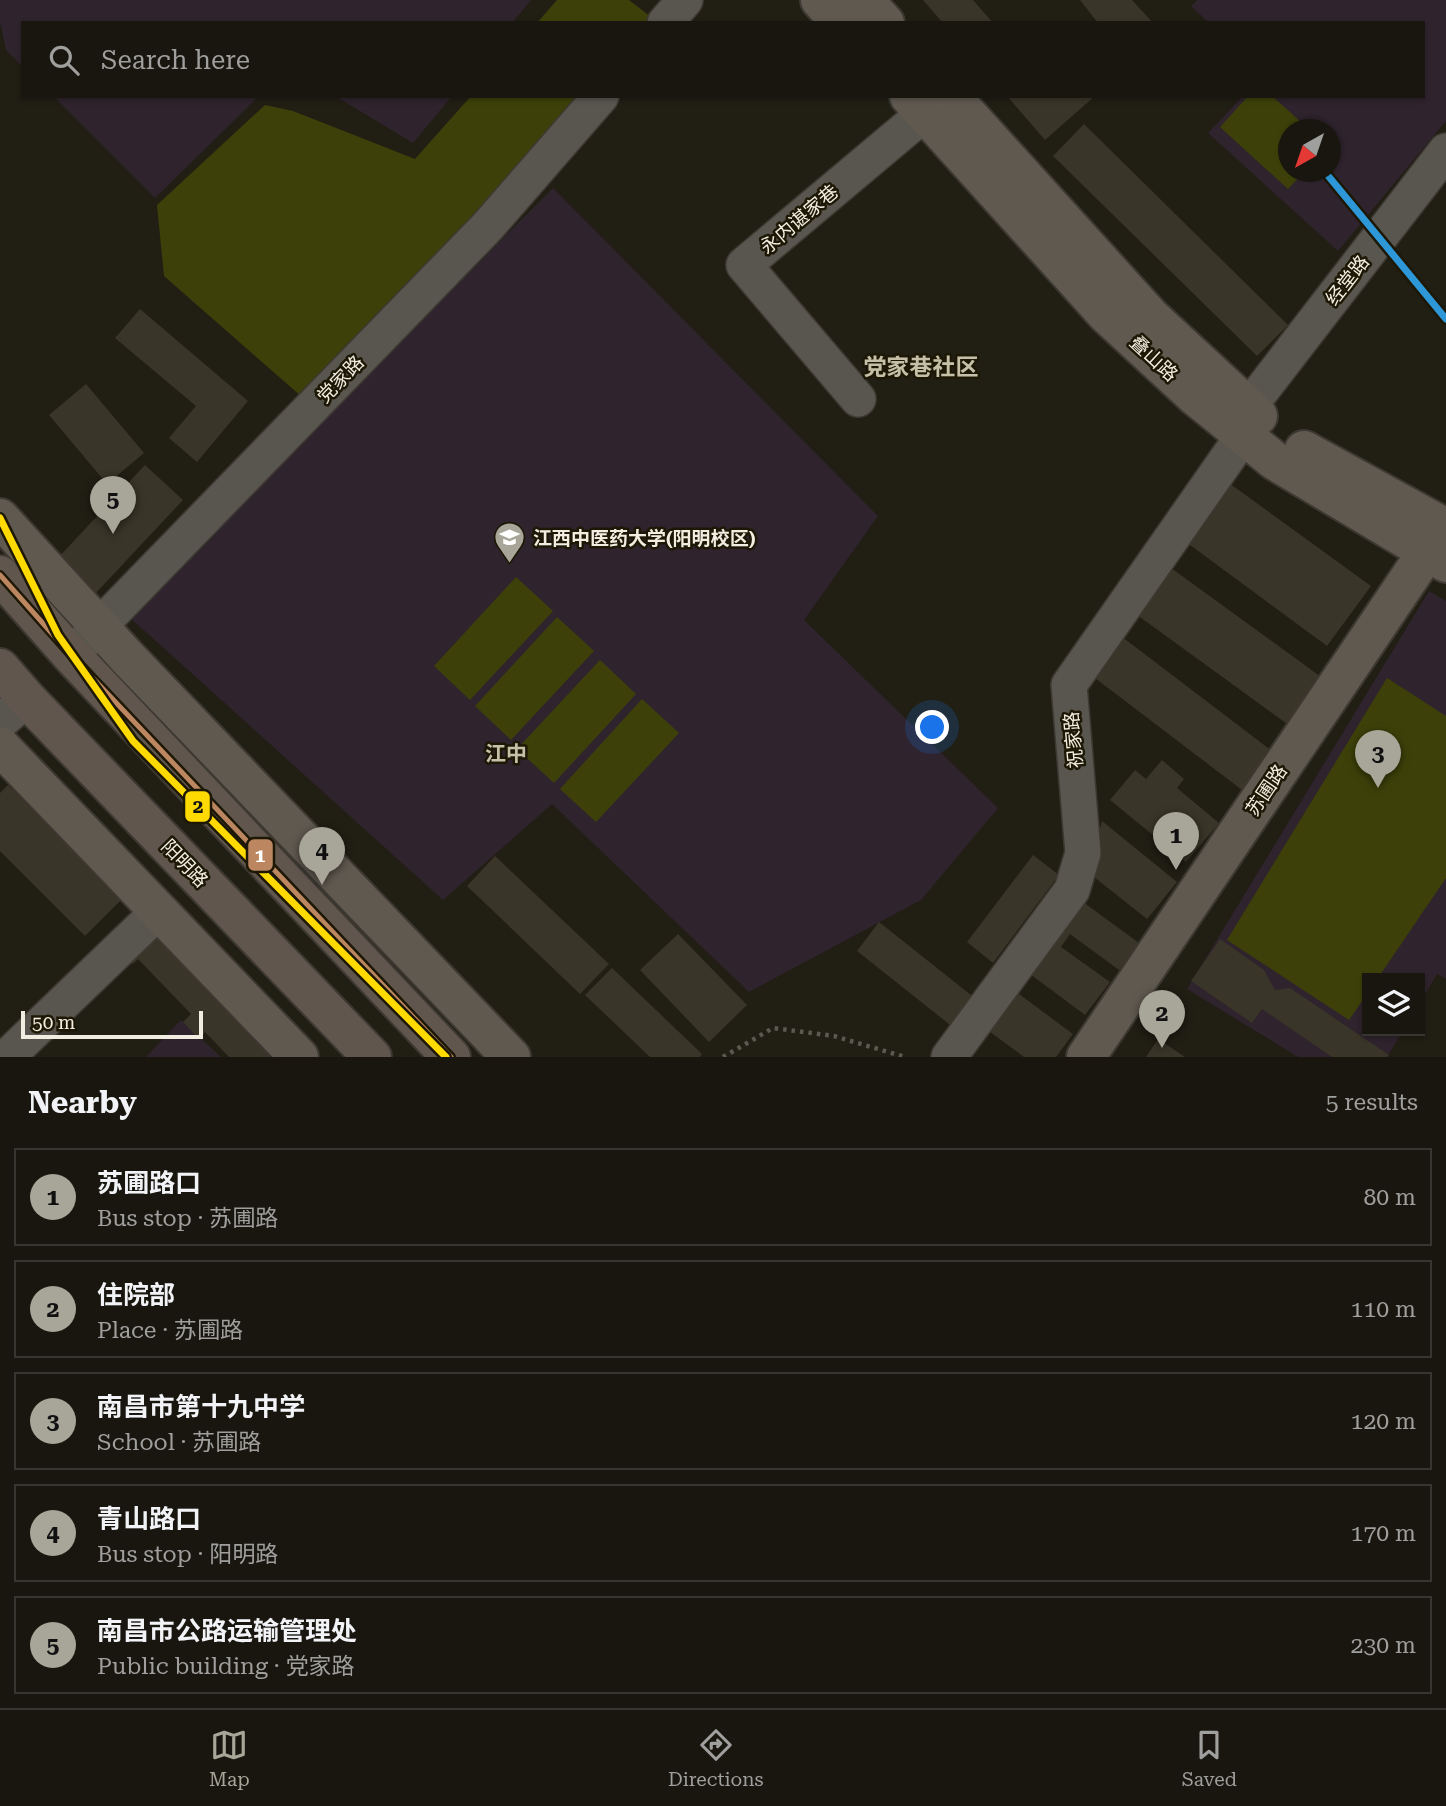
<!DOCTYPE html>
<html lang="en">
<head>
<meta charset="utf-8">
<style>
	:root { --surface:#19160f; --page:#221f18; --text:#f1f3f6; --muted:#9f9f9e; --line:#37352f; --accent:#a8a599 }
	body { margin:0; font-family:"Roboto Serif","Noto Sans SC",serif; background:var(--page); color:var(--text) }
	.controls { position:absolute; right:21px; bottom:21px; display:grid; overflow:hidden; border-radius:0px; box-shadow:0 2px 5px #0004 }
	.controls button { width:63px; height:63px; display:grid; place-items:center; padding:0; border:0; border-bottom:2px solid var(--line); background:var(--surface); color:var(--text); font:35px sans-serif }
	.compass { position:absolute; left:1278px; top:119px; width:63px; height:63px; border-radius:50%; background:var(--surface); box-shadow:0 2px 5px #0004; rotate:220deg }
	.scale { position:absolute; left:21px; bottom:18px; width:182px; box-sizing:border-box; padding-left:7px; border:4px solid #f1ede1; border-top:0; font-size:19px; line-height:24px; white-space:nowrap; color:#f1ede1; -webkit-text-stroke:5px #1d1805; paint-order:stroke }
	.you { position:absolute; left:933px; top:728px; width:24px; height:24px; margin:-18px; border:5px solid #fff; border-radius:50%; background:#1a73e8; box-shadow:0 0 0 10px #1a73e833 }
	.badge { display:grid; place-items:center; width:46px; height:46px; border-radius:50%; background:var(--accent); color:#111; font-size:23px; font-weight:700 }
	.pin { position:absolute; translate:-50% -58px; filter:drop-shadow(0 2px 4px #0008) }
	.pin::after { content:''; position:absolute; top:37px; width:24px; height:21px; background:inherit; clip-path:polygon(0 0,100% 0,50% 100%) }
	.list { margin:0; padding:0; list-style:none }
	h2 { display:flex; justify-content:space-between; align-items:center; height:91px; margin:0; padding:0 28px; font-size:30px }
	h2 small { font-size:23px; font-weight:400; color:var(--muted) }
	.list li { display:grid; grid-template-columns:46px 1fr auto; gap:21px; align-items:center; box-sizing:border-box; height:98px; margin:0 14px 14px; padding:0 14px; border:2px solid var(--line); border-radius:0px }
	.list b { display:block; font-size:26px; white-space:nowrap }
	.list p { margin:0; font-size:23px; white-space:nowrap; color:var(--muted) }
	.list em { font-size:23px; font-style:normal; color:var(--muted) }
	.icon { flex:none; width:38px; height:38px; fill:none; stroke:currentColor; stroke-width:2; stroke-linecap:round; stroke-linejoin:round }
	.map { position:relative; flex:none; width:1446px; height:1057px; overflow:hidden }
	.search { position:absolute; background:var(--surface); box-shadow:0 2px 5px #0004; left:21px; right:21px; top:21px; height:77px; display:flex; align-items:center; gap:18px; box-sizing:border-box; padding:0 24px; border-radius:0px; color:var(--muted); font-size:26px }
	.sheet { height:651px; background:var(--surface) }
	nav { display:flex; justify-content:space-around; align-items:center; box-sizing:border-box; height:98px; border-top:2px solid var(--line); background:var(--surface); font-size:19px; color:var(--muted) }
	nav a { display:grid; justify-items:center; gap:4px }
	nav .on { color:var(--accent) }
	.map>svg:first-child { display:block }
	.education { fill:#2f232d; fill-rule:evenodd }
	.green { fill:#3d4109 }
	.building { fill:#393528 }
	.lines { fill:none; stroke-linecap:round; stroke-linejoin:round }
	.minor-casing { stroke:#3d3932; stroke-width:38 }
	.major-casing { stroke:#3d3932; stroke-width:42 }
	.highway-casing { stroke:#3d3932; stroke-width:42 }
	.path { stroke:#5b5951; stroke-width:4.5; stroke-dasharray:3.5 5; stroke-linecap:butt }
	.minor { stroke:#58564e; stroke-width:35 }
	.major { stroke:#605950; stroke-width:38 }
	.highway { stroke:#60564d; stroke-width:38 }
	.bus-1-casing { stroke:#1d1805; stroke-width:10 }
	.bus-1 { stroke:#bb8660; stroke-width:5 }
	.metro-1-casing { stroke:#1d1805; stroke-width:12 }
	.metro-2-casing { stroke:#1d1805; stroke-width:12 }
	.metro-1 { stroke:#ffda01; stroke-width:7 }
	.metro-2 { stroke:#2d97d8; stroke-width:7 }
	.labels { text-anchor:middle; stroke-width:5; stroke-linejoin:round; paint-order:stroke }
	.street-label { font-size:19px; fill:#f1ede1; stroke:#1d1805 }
	.poi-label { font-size:19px; font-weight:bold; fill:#f1ede1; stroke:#1d1805; text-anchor:start }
	.neighbourhood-label { font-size:21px; font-weight:bold; fill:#c7c0a8; stroke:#1d1805 }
	.quarter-label { font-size:23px; font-weight:bold; fill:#c7c0a8; stroke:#1d1805 }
	.line-badge { stroke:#1d1805; stroke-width:2.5 }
	.badge-label { font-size:19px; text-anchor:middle; font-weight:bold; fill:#fff }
	.pale-badge-label { font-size:19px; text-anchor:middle; font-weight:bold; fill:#111 }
</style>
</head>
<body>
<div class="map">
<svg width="1446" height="1057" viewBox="0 0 1446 1057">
	<rect width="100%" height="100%" fill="#211e14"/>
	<!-- education -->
	<g class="education">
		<polygon points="0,0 531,0 512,23 23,23 23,67 6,50 0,22"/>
		<path d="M1197,0H1446V121L1338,251L1208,133L1243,96H1423V23H1209L1191,6ZM1288,130H1330V172H1288Z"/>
		<polygon points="53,96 259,96 155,198"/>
		<polygon points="335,96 452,96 413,143"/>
		<polygon points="553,188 878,516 804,620 998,808 921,900 749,992 552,804 443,900 127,615"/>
		<polygon points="1429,591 1446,601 1446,979 1437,974 1420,1003 1420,978 1367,978 1367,1031 1403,1031 1387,1057 1298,1057 1187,989"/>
		<polygon points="181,1020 221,1057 146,1057"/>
	</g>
	<!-- green -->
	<g class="green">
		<polygon points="557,0 629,0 651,17 646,23 537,23"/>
		<polygon points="471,96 582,96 469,227 302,397 164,276 157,205 265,105 293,111 415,159"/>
		<polygon points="1248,96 1272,96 1309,129 1288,130 1288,172 1304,172 1288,189 1220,127"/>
		<polygon points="516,577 553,611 470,700 434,666"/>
		<polygon points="557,617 594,651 511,740 475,706"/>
		<polygon points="600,660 636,694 554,783 517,749"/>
		<polygon points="1387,678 1446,716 1446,878 1378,978 1367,978 1367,994 1349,1020 1227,940"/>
		<polygon points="642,699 679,733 596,822 560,789"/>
	</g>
	<!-- building -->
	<g class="building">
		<polygon points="923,0 973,0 993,23 943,23"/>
		<polygon points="1080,0 1132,0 1153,23 1098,23"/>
		<polygon points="1007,96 1095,96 1045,140"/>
		<polygon points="1084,124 1288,325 1257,356 1053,156"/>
		<polygon points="140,309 248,401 197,462 169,438 196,406 115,338"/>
		<polygon points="86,384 144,453 107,484 49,415"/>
		<polygon points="145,465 183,500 94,595 57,559"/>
		<polygon points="1229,483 1371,586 1327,646 1186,542"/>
		<polygon points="1167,565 1328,682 1294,729 1133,612"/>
		<polygon points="1117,633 1276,754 1246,793 1087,672"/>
		<polygon points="1162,760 1184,779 1177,788 1219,823 1186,862 1110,800 1135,770 1146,779"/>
		<polygon points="8,785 122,899 85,936 0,851 0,793"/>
		<polygon points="1102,821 1177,882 1147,919 1089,873"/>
		<polygon points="1033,855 1059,875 993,963 967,942"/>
		<polygon points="495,856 609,964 580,994 467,886"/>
		<polygon points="1079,899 1139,943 1119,970 1070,934 1061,947 1110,982 1085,1015 1026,971"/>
		<polygon points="879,922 981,1003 959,1032 857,951"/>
		<polygon points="153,927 278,1057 229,1057 205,1032 199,1039 183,1022 191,1014 138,959 133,964 124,955"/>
		<polygon points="678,934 747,1005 709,1042 640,970"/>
		<polygon points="1220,939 1264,970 1275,990 1290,988 1389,1055 1387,1057 1332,1057 1262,1009 1252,1023 1191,981"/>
		<polygon points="612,968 702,1054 700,1057 650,1057 585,995"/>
		<polygon points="1015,991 1073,1034 1056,1057 1024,1057 986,1029"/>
		<polygon points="1158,1039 1185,1057 1146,1057"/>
	</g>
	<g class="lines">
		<defs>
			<g id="minor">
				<polyline points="665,23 685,0"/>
				<polyline points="858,399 744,265 925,113"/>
				<polyline points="1248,408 1446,151"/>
				<polyline points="79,647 488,226 601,96"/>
				<polyline points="0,722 27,699"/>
				<polyline points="7,1057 159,911"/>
				<polyline points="949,1057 1072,890 1083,853 1069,685 1243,436"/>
			</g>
			<g id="major">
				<polyline points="820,0 841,23"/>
				<polyline points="864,0 885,23"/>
				<polyline points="909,96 1106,314 1196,397 1275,461 1446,563"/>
				<polyline points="951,96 1151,317 1258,416"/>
				<polyline points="1304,450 1446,528"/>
				<polyline points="0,518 126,656 511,1057"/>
				<polyline points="0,746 299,1057"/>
				<polyline points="1086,1057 1441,531"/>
			</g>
			<g id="highway">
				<polyline points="0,575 71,655 451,1057"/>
				<polyline points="0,668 27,699 372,1057"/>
			</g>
		</defs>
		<!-- minor casing -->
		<use href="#minor" class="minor-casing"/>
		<!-- major casing -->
		<use href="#major" class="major-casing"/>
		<!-- highway casing -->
		<use href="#highway" class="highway-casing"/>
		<!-- path -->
		<polyline class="path" points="723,1057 773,1028 834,1036 905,1057"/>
		<!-- minor -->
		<use href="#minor" class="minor"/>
		<!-- major -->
		<use href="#major" class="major"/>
		<!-- highway -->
		<use href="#highway" class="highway"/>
		<defs>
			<polyline id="bus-1" points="0,575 71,655 451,1057"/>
		</defs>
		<!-- bus-1 casing -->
		<use href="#bus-1" class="bus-1-casing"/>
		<!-- bus-1 -->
		<use href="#bus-1" class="bus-1"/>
		<defs>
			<polyline id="metro-1" points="0,518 58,635 133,741 446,1057"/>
			<polyline id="metro-2" points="1325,172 1446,319"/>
		</defs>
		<!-- metro-1 casing -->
		<use href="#metro-1" class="metro-1-casing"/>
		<!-- metro-2 casing -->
		<use href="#metro-2" class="metro-2-casing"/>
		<!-- metro-1 -->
		<use href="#metro-1" class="metro-1"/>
		<!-- metro-2 -->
		<use href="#metro-2" class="metro-2"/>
	</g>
	<!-- icons -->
	<defs>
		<symbol id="university-pin" viewBox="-11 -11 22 30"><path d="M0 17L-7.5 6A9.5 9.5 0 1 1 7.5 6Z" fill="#a8a599" stroke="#1d1805"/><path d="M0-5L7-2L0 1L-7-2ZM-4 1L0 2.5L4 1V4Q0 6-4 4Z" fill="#fff"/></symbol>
	</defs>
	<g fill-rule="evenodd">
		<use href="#university-pin" x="492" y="520" width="35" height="47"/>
	</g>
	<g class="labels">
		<!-- street labels -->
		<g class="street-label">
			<text transform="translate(799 219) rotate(-40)" y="7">永内谌家巷</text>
			<text transform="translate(1347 280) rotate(-52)" y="7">经堂路</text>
			<text transform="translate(1154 358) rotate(43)" y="7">叠山路</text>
			<text transform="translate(340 379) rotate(-46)" y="7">党家路</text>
			<text transform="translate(1073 740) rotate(-95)" y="7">祝家路</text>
			<text transform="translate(1266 790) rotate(-56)" y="7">苏圃路</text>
			<text transform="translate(185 863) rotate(46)" y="7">阳明路</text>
		</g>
		<!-- poi labels -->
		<g class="poi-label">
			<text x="533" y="545">江西中医药大学(阳明校区)</text>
		</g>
		<!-- neighbourhood labels -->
		<g class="neighbourhood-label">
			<text x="506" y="761">江中</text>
		</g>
		<!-- quarter labels -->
		<g class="quarter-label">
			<text x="921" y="375">党家巷社区</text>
		</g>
	</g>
	<g class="line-badge">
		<rect x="184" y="790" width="27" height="33" rx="7" fill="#ffda01"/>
		<rect x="247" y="838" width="27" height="34" rx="7" fill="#bb8660"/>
	</g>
	<g class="badge-label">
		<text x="260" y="862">1</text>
	</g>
	<g class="pale-badge-label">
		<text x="198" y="813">2</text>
	</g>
</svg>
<div class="controls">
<button><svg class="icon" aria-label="layers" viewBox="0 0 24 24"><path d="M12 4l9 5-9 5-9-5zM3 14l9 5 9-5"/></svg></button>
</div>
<svg class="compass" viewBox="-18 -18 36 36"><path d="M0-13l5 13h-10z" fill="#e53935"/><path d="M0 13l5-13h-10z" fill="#9f9f9e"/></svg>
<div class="scale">50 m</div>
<div class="you"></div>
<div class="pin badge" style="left:1176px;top:870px">1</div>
<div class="pin badge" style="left:1162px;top:1048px">2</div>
<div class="pin badge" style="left:1378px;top:788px">3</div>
<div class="pin badge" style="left:322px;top:885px">4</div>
<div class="pin badge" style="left:113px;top:534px">5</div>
<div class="search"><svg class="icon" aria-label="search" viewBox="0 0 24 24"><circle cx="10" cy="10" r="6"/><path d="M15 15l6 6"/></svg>Search here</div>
</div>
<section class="sheet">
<h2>Nearby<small>5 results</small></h2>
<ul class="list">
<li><span class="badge">1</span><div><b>苏圃路口</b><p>Bus stop · 苏圃路</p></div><em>80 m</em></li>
<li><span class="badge">2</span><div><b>住院部</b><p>Place · 苏圃路</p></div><em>110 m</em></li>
<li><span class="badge">3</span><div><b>南昌市第十九中学</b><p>School · 苏圃路</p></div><em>120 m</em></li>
<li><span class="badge">4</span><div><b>青山路口</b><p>Bus stop · 阳明路</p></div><em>170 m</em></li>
<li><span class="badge">5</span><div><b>南昌市公路运输管理处</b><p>Public building · 党家路</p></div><em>230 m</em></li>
</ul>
</section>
<nav>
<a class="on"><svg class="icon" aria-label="map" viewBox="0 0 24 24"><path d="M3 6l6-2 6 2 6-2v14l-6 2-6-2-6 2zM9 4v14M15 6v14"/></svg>Map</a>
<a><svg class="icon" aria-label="directions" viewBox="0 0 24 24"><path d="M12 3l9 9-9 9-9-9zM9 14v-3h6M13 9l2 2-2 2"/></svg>Directions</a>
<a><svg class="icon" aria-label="saved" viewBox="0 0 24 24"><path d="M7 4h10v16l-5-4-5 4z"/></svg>Saved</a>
</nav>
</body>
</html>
